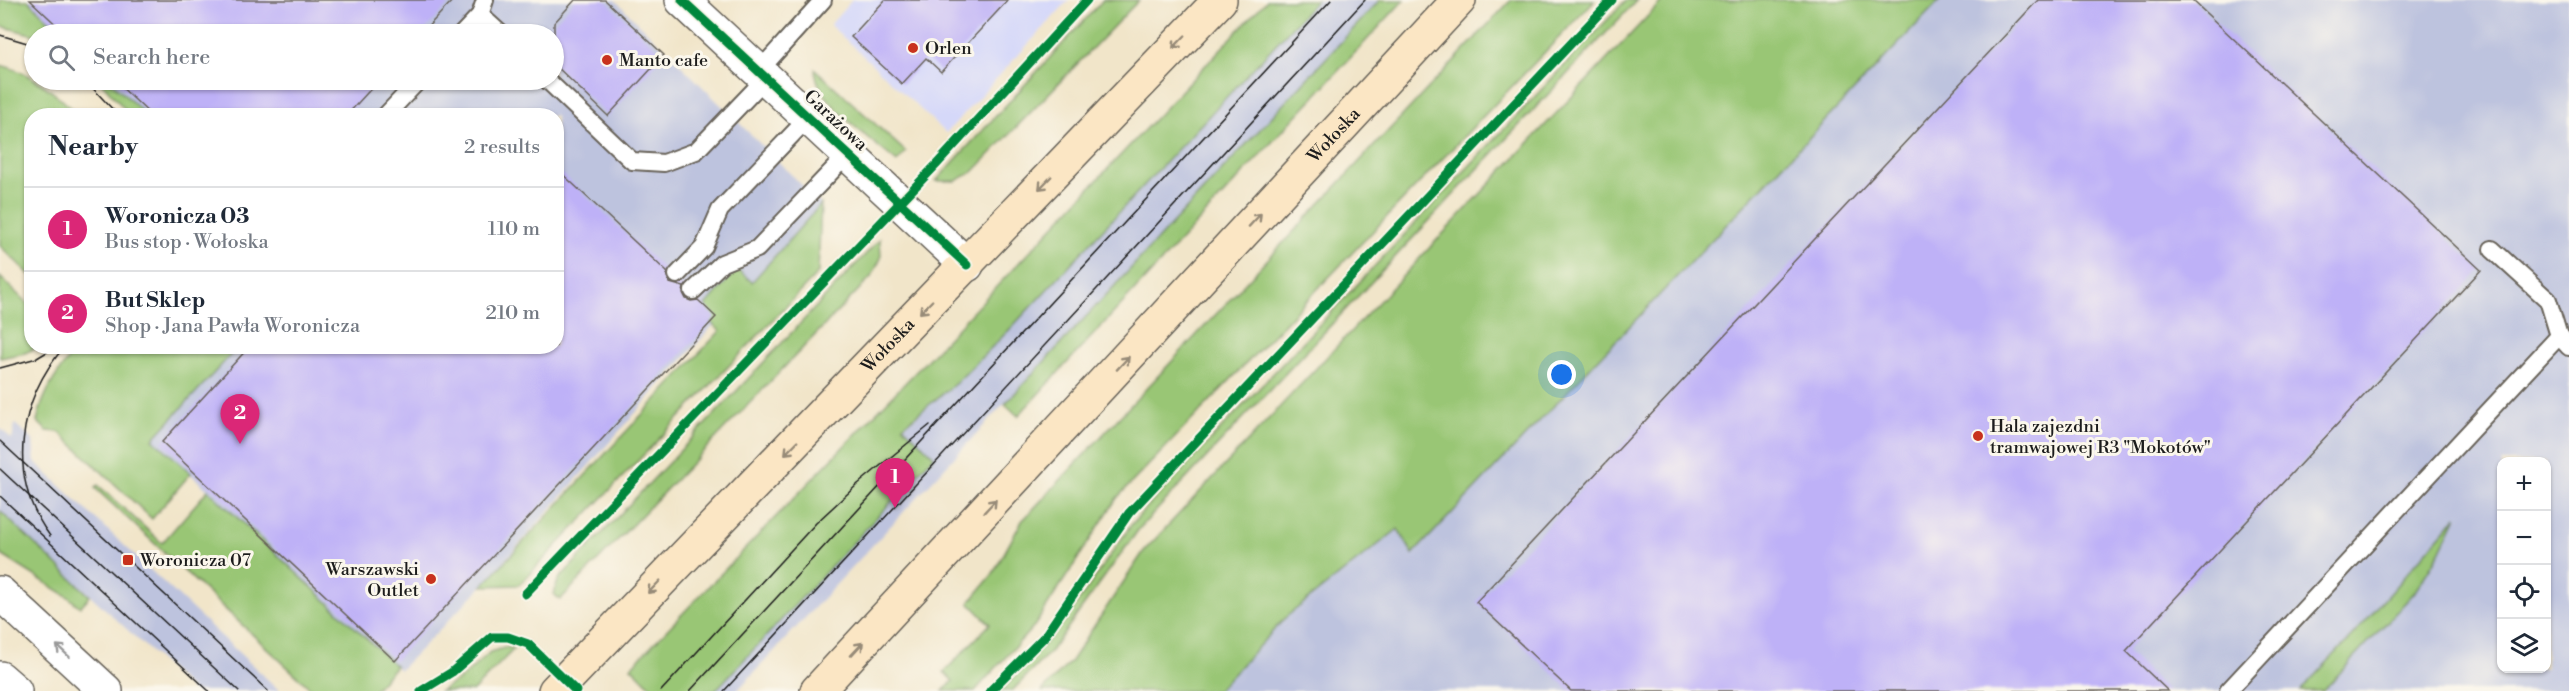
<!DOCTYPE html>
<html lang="en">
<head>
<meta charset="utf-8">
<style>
	:root { --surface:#fff; --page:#f2f2f3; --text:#1f2937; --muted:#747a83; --line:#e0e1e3; --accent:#db2777 }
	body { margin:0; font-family:"Libre Bodoni",serif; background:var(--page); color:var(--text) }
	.controls { position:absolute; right:18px; bottom:18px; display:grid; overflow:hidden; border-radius:12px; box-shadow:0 2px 4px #0004 }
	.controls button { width:54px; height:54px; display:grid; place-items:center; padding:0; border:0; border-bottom:2px solid var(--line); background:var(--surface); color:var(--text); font:30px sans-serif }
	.you { position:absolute; left:1562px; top:375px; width:21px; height:21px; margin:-15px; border:4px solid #fff; border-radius:50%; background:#1a73e8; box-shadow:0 0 0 9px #1a73e833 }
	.badge { display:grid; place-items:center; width:39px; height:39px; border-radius:50%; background:var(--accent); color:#fff; font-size:20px; font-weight:700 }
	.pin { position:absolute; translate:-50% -50px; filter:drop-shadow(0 2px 3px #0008) }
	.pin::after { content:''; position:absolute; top:32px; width:21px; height:18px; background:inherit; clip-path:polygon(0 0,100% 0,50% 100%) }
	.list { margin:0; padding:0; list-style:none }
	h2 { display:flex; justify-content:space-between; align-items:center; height:78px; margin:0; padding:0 24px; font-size:26px }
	h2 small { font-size:20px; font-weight:400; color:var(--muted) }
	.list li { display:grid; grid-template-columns:39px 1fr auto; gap:18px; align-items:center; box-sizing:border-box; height:84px; padding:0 24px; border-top:2px solid var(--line) }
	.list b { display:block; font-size:22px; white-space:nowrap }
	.list p { margin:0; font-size:20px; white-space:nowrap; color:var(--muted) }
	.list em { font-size:20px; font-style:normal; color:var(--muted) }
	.icon { flex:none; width:33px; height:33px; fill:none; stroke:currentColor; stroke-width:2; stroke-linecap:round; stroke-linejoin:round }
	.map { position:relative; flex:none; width:2569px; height:691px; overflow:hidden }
	.search { position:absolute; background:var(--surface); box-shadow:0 2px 4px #0004; left:24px; top:24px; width:540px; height:66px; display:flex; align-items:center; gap:15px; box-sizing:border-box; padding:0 21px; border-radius:33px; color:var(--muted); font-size:22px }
	.panel { position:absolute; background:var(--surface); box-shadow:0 2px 4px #0004; left:24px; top:108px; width:540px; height:246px; border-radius:24px }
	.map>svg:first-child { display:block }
	.built { fill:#d5d8f9 }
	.industrial { fill:#bdc3de; fill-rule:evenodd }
	.green { fill:#99c674; stroke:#5a7148; stroke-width:1.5 }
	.building { fill:#beb1f7 }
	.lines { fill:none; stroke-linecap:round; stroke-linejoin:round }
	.service-casing { stroke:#676259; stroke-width:20 }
	.minor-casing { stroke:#676259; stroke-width:36 }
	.tertiary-casing { stroke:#676259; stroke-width:36 }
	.secondary-casing { stroke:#676259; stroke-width:36 }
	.service { stroke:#fff; stroke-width:16 }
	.minor { stroke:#fff; stroke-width:33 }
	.tertiary { stroke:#fff; stroke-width:33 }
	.secondary { stroke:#fbe6c4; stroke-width:33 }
	.tram { stroke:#1c1c1c; stroke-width:1.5 }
	.cycleway-casing { stroke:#fbf7ec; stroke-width:13 }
	.cycleway { stroke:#00873e; stroke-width:9 }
	.oneway { stroke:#978b78 }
	.oneway2 { stroke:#999 }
	.poi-dot { fill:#c8321e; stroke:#fbf7ec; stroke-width:2 }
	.labels { text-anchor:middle; stroke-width:6; stroke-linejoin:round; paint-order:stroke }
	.poi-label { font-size:18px; fill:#1c1c1c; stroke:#fbf7ec; text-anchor:start }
	.street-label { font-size:18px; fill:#1c1c1c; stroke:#fbf7ec }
</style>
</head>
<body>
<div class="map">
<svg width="2569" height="691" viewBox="0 0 2569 691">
	<rect width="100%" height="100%" fill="#fbf7ec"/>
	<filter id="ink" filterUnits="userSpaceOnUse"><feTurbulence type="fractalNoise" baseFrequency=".0167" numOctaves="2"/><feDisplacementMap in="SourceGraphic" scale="12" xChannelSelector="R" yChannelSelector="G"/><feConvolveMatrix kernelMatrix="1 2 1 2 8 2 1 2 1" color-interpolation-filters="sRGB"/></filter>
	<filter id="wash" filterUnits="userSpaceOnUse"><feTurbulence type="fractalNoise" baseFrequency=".008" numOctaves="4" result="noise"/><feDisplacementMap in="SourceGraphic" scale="24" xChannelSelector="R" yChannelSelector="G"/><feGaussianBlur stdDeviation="1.35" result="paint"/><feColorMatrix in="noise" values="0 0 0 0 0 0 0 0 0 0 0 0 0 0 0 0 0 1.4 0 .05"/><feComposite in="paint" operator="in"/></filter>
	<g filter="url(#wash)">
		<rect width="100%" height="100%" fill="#f1e5c9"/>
		<!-- built -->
		<polygon class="built" points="852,0 1069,0 946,133 830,25"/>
		<!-- industrial -->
		<g class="industrial">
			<polygon points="28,0 615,0 821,204 482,586 400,670 153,439 238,347 556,346 556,116 146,115 109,80 554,80 554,34 63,34"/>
			<polygon points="1317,0 1380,0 737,691 715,691 933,456 903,427 956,383 1011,328"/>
			<path d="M1883,0H2569V691H1217L1286,617ZM2502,462H2546V668H2502Z"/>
			<polygon points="15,424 33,440 35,462 280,691 193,691 0,511 0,428 12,439"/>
		</g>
		<!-- green -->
		<g class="green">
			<polygon points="0,0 28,0 63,34 34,35 0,26"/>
			<polygon points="1103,0 1139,0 973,172 956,181 936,181"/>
			<polygon points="1267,0 1317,0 1011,328 956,383 903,426 934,456 715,691 655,691 631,667 930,357"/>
			<polygon points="1380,0 1404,0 1018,416 1005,404"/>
			<polygon points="1511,0 1595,0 1117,498 1035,625 975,691 943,691 953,681 944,672 990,624 969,603 992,575 1022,521"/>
			<polygon points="1626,0 1637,0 1139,529 1051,651 1012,691 1001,691 1066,619 1131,525 1144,510"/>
			<polygon points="1663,0 1940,0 1413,554 1398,529 1286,617 1217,691 1042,691 1071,661 1144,551"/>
			<path d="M0,65C32,72 56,94 79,115L32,116L31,276L0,246Z"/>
			<path d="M815,69L906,152L897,162C873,141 815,101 815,69Z"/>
			<polygon points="99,80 109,80 146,115 130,115"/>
			<polygon points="821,204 818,273 519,585 482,586 720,331 700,312 737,269 752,282"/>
			<polygon points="880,239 881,258 872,276 560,600 554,594 558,580"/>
			<polygon points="0,277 31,307 32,346 38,347 25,353 0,358"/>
			<path d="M78,347H238L153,439L191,473L152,519L59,432L47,431L37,421C43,392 59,369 78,347Z"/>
			<polygon points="98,485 162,543 208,490 396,666 373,691 318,691 311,689 95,488"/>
			<polygon points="0,511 90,596 80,607 67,596 0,554"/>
			<polygon points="2457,516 2440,552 2414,593 2323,691 2300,691 2354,634"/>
			<polygon points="507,647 514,649 473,691 440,691 462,678 490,652"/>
		</g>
		<g id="blocks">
			<!-- building -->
			<g class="building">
				<polygon points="30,0 453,0 421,34 66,34"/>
				<polygon points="575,0 605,0 664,55 608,116 554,64 554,23"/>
				<polygon points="885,0 1008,0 941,72 926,58 902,84 851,37"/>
				<polygon points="2038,0 2192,0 2481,270 2126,651 2168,691 1571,691 1476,602"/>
				<polygon points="114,80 379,80 346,116 152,116"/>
				<polygon points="556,168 667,272 667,277 670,283 684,287 683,293 686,299 691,301 698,300 716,317 395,661 162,442 250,346 556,346"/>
			</g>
		</g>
	</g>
	<g filter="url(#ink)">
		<use href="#blocks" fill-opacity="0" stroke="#676259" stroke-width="1.5"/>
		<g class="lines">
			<defs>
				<g id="service">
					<polyline points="480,15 501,34"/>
					<polyline points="462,34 480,15 485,0"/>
					<polyline points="759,71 823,0"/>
					<polyline points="547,80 632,161 664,163 696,151 766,78"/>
					<polyline points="385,116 419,80"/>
					<polyline points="2492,249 2548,300 2559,336 2569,347"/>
					<polyline points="677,275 704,247 720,210 808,118"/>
					<polyline points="693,291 722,263 757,249 848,154"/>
					<polyline points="2228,691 2559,336"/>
				</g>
				<polyline id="minor" points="682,0 967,265"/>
				<g id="tertiary">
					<polyline points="0,593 106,691"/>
					<polyline points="0,678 15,691"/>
				</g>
				<g id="secondary">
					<path id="s1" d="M555,691L1220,0"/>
					<path id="s2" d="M817,691L1459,0"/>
				</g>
			</defs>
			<!-- service casing -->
			<use href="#service" class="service-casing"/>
			<!-- minor casing -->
			<use href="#minor" class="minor-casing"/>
			<!-- tertiary casing -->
			<use href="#tertiary" class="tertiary-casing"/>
			<!-- secondary casing -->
			<use href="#secondary" class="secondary-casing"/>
			<!-- service -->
			<use href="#service" class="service"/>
			<!-- minor -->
			<use href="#minor" class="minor"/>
			<!-- tertiary -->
			<use href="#tertiary" class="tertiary"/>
			<!-- secondary -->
			<use href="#secondary" class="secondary"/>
			<!-- tram -->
			<g class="tram">
				<polyline points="0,35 34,45"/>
				<polyline points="85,80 119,116"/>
				<polyline points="0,368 37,358 57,346"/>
				<polyline points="0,441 268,691"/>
				<polyline points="0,469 239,691"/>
				<polyline points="0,496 209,691"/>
				<path d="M50,536C6,477 18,400 65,346"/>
				<polyline points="661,691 816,523 858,484 930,425"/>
				<polyline points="690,691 1331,0"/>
				<polyline points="724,691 1365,0"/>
			</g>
			<defs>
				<g id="cycleway">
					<polyline points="682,0 967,265"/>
					<polyline points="525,594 936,165 1087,0"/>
					<polyline points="421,691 452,672 492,637 508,637 528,644 576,691"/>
					<polyline points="990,691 1044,637 1129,513 1612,0"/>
				</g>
			</defs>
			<!-- cycleway casing -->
			<use href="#cycleway" class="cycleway-casing"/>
			<!-- cycleway -->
			<use href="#cycleway" class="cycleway"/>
		</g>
		<!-- one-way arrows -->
		<defs><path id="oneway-shaft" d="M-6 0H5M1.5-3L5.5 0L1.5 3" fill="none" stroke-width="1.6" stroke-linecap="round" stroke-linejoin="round" transform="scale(1.5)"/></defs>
		<g class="oneway">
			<use href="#oneway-shaft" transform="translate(1179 42) rotate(134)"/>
			<use href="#oneway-shaft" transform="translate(1045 183) rotate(134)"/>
			<use href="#oneway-shaft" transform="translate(1255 220) rotate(-47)"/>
			<use href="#oneway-shaft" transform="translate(926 307) rotate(134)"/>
			<use href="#oneway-shaft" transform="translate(1123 363) rotate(-47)"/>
			<use href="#oneway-shaft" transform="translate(791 448) rotate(134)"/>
			<use href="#oneway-shaft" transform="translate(990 506) rotate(-47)"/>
			<use href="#oneway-shaft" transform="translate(654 587) rotate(134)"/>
			<use href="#oneway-shaft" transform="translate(857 649) rotate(-47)"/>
		</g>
		<use class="oneway2" href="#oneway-shaft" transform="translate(63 651) rotate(-137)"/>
	</g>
	<!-- markers -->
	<g class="poi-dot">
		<circle cx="913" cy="48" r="6"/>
		<circle cx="607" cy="60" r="6"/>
		<circle cx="1978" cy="436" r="6"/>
		<rect x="122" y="554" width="12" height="12" rx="3"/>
		<circle cx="431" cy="579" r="6"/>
	</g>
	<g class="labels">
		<!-- poi labels -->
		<g class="poi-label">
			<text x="925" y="54">Orlen</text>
			<text x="619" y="66">Manto cafe</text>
			<text x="1990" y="432">Hala zajezdni<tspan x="1990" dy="21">tramwajowej R3 "Mokotów"</tspan></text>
			<text x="140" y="566">Woronicza 07</text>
			<text x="419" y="575" text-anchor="end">Warszawski<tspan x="419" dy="21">Outlet</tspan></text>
		</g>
		<!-- street labels -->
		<g class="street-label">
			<text transform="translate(836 120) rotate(43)" y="6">Garażowa</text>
			<text dy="6" stroke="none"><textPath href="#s2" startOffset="759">Wołoska</textPath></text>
			<text dy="6" stroke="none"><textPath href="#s1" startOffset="480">Wołoska</textPath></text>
		</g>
	</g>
</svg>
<div class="controls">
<button>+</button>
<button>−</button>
<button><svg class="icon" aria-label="locate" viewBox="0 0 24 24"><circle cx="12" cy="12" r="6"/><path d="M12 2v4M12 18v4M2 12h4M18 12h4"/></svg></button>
<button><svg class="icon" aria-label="layers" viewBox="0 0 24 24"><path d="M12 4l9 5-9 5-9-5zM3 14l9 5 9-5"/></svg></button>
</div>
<div class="you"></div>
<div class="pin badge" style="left:895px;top:508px">1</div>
<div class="pin badge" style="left:240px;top:444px">2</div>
<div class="search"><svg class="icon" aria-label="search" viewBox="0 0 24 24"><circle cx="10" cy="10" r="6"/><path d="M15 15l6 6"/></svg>Search here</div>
<section class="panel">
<h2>Nearby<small>2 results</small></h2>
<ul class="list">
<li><span class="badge">1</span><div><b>Woronicza 03</b><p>Bus stop · Wołoska</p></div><em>110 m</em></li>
<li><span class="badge">2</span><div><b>But Sklep</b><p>Shop · Jana Pawła Woronicza</p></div><em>210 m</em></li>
</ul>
</section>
</div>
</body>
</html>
